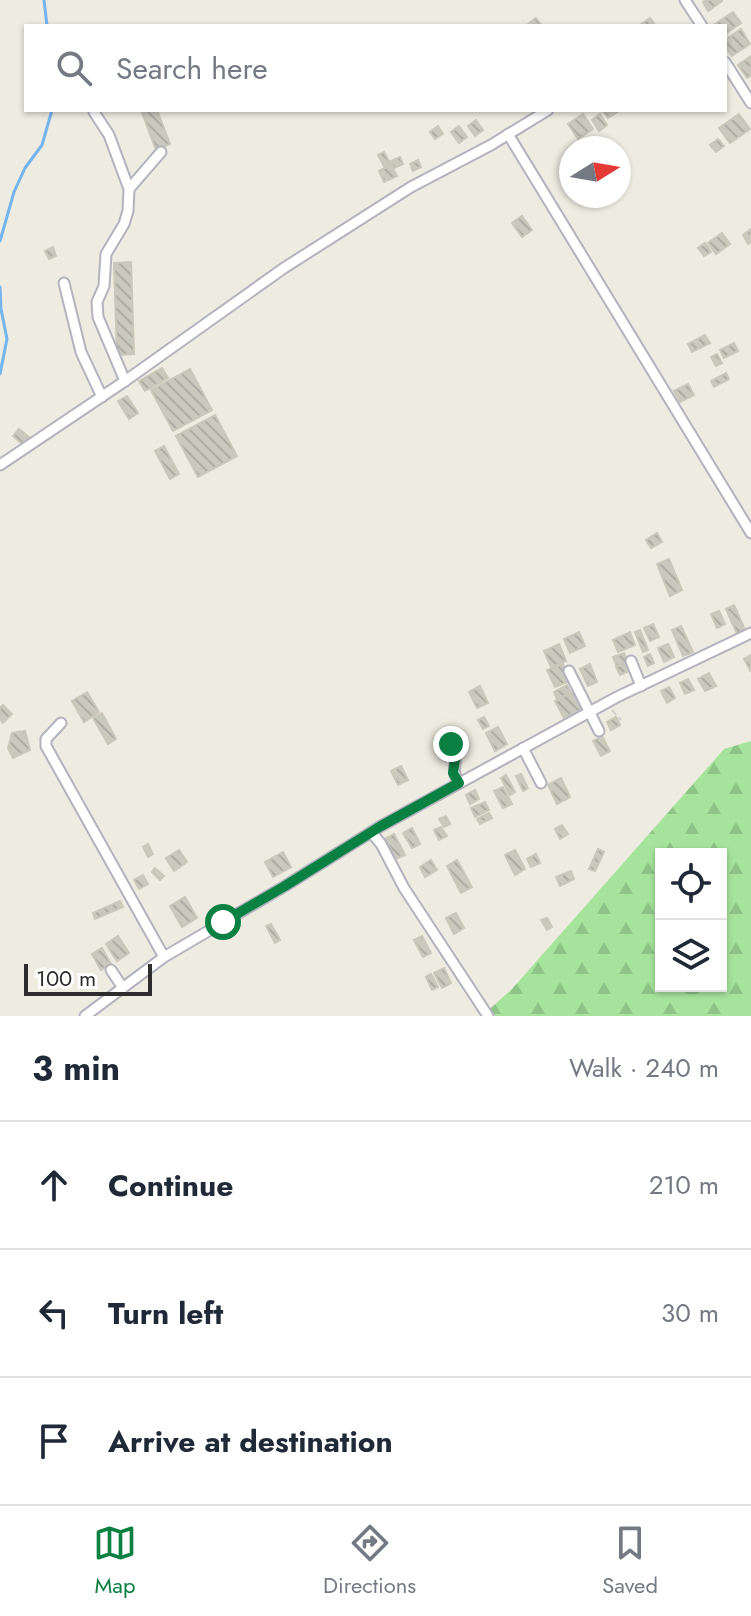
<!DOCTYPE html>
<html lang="en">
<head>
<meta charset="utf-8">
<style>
	:root { --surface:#fff; --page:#f2f2f3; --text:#1f2937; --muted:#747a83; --line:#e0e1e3; --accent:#0b8043 }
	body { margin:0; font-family:Jost,sans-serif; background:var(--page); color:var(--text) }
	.controls { position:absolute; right:24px; bottom:24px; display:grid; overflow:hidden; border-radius:0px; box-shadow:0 2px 6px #0004 }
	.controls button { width:72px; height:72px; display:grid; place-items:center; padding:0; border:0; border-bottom:2px solid var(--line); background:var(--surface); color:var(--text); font:40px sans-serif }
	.compass { position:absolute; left:559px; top:136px; width:72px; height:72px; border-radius:50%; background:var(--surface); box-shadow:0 2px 6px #0004; rotate:79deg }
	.scale { position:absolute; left:24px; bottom:20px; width:128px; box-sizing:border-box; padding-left:8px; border:4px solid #2d2d2d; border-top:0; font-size:22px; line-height:28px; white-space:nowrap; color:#2d2d2d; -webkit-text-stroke:6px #fff; paint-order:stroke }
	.stop { position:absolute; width:24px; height:24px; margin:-18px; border:6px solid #0b8043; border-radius:50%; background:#fff }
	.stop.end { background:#0b8043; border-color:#fff; box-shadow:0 2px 8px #0008 }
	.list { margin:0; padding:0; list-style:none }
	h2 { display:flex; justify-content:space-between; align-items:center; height:104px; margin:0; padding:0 32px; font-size:34px }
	h2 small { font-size:26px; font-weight:400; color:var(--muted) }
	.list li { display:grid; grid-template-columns:52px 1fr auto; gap:24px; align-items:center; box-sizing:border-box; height:128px; padding:0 32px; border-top:2px solid var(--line) }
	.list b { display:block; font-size:30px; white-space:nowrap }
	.list em { font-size:26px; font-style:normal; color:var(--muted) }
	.icon { flex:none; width:44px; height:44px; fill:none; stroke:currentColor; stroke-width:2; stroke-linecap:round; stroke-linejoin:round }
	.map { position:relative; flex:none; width:751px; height:1016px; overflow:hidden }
	.search { position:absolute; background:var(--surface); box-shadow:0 2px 6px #0004; left:24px; right:24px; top:24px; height:88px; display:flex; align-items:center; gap:20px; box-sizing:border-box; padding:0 28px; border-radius:0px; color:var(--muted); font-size:30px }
	.sheet { height:488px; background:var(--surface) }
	nav { display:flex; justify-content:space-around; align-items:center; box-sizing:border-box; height:112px; border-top:2px solid var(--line); background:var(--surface); font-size:22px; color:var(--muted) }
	nav a { display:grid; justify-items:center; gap:4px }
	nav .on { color:var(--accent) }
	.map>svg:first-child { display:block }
	.forest { fill:url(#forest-firs); fill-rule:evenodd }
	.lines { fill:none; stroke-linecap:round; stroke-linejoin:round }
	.stream { stroke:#74b4ef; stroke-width:3 }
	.building { fill:url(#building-back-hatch); stroke:#cac8b9; stroke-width:2 }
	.minor-casing { stroke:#b3b3c0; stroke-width:13 }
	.path { stroke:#cdcdcd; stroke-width:2; stroke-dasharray:6 4; stroke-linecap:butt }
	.minor { stroke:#fff; stroke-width:9 }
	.route { stroke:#0b8043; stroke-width:10 }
</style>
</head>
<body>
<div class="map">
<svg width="751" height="1016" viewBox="0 0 751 1016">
	<defs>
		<pattern id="forest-firs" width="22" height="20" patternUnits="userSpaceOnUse" patternTransform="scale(2)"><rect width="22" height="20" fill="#a6e49d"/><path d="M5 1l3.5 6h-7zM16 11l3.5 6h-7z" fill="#8fc488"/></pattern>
		<pattern id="building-back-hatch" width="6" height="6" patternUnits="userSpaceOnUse" patternTransform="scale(2)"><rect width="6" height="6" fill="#cac9be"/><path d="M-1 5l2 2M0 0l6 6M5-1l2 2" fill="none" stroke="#aeada4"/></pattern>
	</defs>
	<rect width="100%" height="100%" fill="#eeebe0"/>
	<!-- forest -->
	<path class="forest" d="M751,741V1016H482L512,989L724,749ZM661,854H721V986H661Z"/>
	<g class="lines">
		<!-- stream -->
		<g class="stream">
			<polyline points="44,0 47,26"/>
			<polyline points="0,241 14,192 25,168 42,145 52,110"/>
			<polyline points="0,287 1,309 7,339 0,374"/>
		</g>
	</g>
	<!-- building -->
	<g class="building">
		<polygon points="705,0 722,0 722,1 708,11 703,2"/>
		<polygon points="733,12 741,23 725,34 725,26 712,26"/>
		<polygon points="536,18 542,26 530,26 528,24"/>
		<polygon points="650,18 656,26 642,26 641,24"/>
		<polygon points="741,29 750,44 732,56 725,46 725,40"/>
		<polygon points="751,56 751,76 747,78 738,65"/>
		<polygon points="141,110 157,110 170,144 156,150"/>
		<polygon points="602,110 618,110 619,111 608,118"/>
		<polygon points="583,114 593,129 578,139 568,124"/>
		<polygon points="600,114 607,125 599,131 592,120"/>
		<polygon points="739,114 750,129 730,143 719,128"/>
		<polygon points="476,120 483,130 475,136 468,126"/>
		<polygon points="438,126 443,134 435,139 430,132"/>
		<polygon points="459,126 467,137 459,143 451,132"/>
		<polygon points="718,139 724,146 716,152 710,145"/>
		<polygon points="384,152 397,176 384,182 379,171 385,168 378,155"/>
		<polygon points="400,157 403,164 394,168 391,161"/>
		<polygon points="418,160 421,167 413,171 410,164"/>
		<polygon points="522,216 532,230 522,237 512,223"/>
		<polygon points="751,229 751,242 748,244 743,235"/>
		<polygon points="722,233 730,244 716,254 708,243"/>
		<polygon points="705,243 711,252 704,256 698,248"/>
		<polygon points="53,247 56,256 49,259 45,251"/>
		<polygon points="131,262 134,354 117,355 114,263"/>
		<polygon points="705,335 710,343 692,352 688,344"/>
		<polygon points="734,343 738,351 724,358 720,350"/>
		<polygon points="717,354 722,363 716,366 711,357"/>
		<polygon points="162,368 168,378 145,391 139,381"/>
		<polygon points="190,369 212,410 173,431 151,390"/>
		<polygon points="726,373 729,379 714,387 711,381"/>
		<polygon points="688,384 694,395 680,402 674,391"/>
		<polygon points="127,396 138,413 129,419 118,401"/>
		<polygon points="215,415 237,456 198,477 176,436"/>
		<polygon points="19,429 30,438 24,446 13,436"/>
		<polygon points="164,446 179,474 170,479 155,451"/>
		<polygon points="657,533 662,542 651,548 646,540"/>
		<polygon points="669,559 682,590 670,596 657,564"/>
		<polygon points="734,605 745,630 737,634 726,609"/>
		<polygon points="719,611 725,624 717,628 711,614"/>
		<polygon points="653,624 659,637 650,641 644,628"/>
		<polygon points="681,626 693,652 683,656 672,630"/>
		<polygon points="640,630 648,650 643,652 635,632"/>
		<polygon points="579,632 585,646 570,653 564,639"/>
		<polygon points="630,632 635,645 618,652 613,640"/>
		<polygon points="559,644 566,661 551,667 544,651"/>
		<polygon points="668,644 674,657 664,662 658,648"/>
		<polygon points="624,653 628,662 617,667 613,657"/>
		<polygon points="650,654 654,663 648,666 644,657"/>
		<polygon points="751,655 751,672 744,659"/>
		<polygon points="628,662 631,670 620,675 616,667"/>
		<polygon points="563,664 570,681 555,687 547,670"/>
		<polygon points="590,664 597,682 588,686 580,669"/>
		<polygon points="709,673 716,686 705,691 698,679"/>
		<polygon points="688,679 694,690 685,694 680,683"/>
		<polygon points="567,685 571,693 557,699 554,692"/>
		<polygon points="480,686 488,703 477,708 469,692"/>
		<polygon points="669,687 675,698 667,703 661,691"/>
		<polygon points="87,692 99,712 84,722 72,701"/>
		<polygon points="574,692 583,709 564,718 555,701"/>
		<polygon points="3,705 12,714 3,723 0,719 0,708"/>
		<polygon points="102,713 116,739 108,744 93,718"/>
		<polygon points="484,717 489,726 483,729 478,720"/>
		<polygon points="616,717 620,725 611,730 607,722"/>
		<polygon points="498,727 507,744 495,751 486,733"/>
		<polygon points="25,731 30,750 13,758 8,748 12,733"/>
		<polygon points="444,734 453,750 442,756 434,739"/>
		<polygon points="602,736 610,751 601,756 593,741"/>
		<polygon points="401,766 408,780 398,785 391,771"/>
		<polygon points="521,774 528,788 523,791 516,776"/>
		<polygon points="506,775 515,792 510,795 501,778"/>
		<polygon points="561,778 570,797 557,804 548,785"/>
		<polygon points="503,787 512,804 503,808 494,791"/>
		<polygon points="475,790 479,799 470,804 466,795"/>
		<polygon points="485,802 489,810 475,817 471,808"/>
		<polygon points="489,813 492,818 480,824 477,819"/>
		<polygon points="446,816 450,824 444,827 439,819"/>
		<polygon points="562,825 568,834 560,839 555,829"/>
		<polygon points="441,827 447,836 439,840 434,830"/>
		<polygon points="412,828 420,844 412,848 403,833"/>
		<polygon points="394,834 405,855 396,859 385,839"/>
		<polygon points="148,844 153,854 148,857 143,847"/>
		<polygon points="598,849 604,852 595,871 589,869"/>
		<polygon points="179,850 187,862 174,871 166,858"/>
		<polygon points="515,850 525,869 515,875 505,855"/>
		<polygon points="283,852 291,867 273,877 265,862"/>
		<polygon points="536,854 540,863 531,867 527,859"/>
		<polygon points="431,860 437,870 425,877 420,867"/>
		<polygon points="457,860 472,887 461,893 447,866"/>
		<polygon points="155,868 164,876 160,880 152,872"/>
		<polygon points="571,871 574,879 560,886 556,877"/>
		<polygon points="143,875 148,884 139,889 134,880"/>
		<polygon points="185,897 197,918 182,927 170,906"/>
		<polygon points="120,901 123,907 95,919 93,913"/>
		<polygon points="456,913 464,928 454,934 446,918"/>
		<polygon points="547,918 552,927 547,930 541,920"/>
		<polygon points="271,924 280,940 275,943 266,926"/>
		<polygon points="118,936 129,953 117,961 106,944"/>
		<polygon points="422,936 431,953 423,957 414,940"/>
		<polygon points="102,948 111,964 101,970 92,954"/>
		<polygon points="444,968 451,983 442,988 434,973"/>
		<polygon points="431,974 438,987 432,990 426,977"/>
	</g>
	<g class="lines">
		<defs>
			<g id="minor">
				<polyline points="685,0 702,26"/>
				<polyline points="725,62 751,103"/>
				<polyline points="94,112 109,135 129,189 128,211 124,224 106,254 104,286 97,302 98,317 125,381"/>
				<polyline points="508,134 751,533"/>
				<polyline points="129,189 161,152"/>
				<polyline points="64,283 81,352 102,397"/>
				<polyline points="0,465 125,381 284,268 411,187 491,145 548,110"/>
				<polyline points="631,661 641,686"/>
				<polyline points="569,671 599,731"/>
				<polyline points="61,723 46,739 46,746 164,957"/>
				<path d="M451,744C462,762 448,766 459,783"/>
				<polyline points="523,748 541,783"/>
				<polyline points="371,832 381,844 404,888 488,1016"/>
				<polyline points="111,970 123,988"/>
				<polyline points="85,1016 164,957 285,886 381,826 617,697 751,633"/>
			</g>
		</defs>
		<!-- minor casing -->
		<use href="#minor" class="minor-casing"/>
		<!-- path -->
		<polyline class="path" points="612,710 621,720"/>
		<!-- minor -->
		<use href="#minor" class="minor"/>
	</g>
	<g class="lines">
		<!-- route -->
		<polyline class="route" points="223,922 285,886 381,826 459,783 453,773 456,754 451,744"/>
	</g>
</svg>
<div class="controls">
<button><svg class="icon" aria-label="locate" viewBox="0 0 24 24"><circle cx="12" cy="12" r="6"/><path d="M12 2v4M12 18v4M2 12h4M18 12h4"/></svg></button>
<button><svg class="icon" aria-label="layers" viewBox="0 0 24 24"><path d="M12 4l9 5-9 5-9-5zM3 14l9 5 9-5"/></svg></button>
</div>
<svg class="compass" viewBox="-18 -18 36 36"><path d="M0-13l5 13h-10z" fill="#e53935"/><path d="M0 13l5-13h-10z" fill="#747a83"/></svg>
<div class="scale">100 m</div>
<div class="stop" style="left:223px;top:922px"></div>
<div class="stop end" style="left:451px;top:744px"></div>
<div class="search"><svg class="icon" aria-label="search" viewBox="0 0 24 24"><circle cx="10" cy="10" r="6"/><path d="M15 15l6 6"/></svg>Search here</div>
</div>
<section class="sheet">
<h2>3 min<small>Walk · 240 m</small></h2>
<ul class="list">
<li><svg class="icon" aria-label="ahead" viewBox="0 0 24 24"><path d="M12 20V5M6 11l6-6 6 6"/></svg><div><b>Continue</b></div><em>210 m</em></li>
<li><svg class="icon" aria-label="left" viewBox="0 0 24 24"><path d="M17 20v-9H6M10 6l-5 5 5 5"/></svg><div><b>Turn left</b></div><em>30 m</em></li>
<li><svg class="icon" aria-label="arrive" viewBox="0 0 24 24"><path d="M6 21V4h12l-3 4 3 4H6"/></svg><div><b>Arrive at destination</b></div></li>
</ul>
</section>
<nav>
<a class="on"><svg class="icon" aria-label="map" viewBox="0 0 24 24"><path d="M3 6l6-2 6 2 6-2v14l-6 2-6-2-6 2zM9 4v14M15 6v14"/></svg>Map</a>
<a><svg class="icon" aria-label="directions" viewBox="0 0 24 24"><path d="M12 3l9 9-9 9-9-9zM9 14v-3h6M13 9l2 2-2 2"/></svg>Directions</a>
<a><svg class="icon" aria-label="saved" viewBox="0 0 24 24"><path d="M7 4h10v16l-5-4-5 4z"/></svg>Saved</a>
</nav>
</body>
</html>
